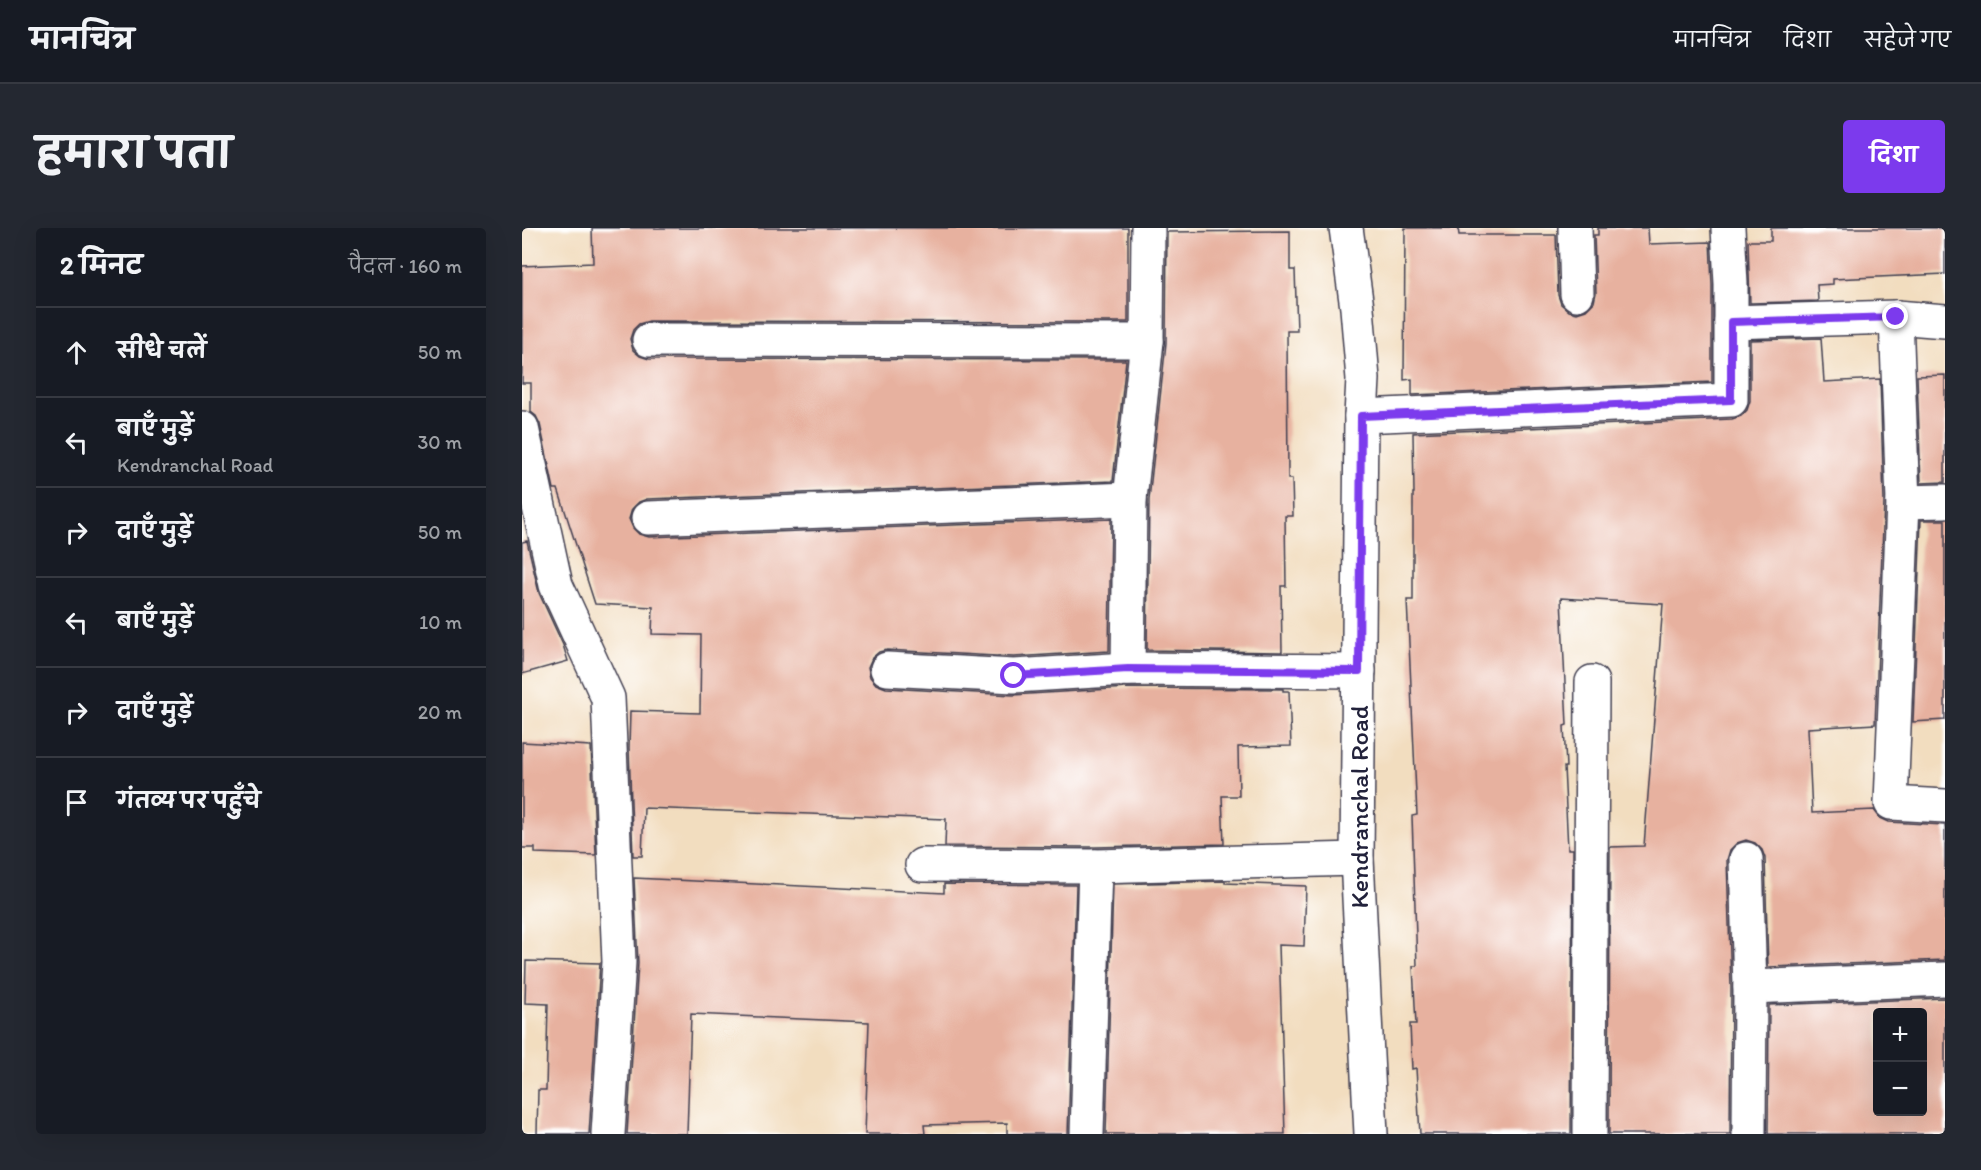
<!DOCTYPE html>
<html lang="hi">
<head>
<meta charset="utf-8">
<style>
	:root { --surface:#171b24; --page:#242831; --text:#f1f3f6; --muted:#9ea1a6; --line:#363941; --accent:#7c3aed }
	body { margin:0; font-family:Itim,"Playpen Sans Deva",sans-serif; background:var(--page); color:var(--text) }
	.controls { position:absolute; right:18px; bottom:18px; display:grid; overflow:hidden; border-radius:6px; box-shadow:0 6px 24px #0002 }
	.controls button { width:54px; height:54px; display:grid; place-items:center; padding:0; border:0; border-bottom:2px solid var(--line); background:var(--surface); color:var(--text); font:30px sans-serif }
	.stop { position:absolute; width:18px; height:18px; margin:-14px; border:4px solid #7c3aed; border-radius:50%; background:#fff }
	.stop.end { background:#7c3aed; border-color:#fff; box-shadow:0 2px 6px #0008 }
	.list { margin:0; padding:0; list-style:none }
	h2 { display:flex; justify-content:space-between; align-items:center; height:78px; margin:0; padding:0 24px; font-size:26px }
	h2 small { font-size:20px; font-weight:400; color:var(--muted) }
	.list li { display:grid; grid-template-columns:39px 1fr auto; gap:18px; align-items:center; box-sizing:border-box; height:90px; padding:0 24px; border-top:2px solid var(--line) }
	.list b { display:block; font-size:22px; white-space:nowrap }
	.list p { margin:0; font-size:20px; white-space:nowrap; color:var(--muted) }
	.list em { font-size:20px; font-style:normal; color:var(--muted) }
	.icon { flex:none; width:33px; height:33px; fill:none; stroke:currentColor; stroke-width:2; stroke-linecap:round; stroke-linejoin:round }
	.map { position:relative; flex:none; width:1423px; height:906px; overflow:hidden; border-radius:6px }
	header { display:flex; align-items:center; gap:36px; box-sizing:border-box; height:84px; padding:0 30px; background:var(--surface); border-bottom:2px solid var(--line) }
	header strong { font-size:28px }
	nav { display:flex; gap:33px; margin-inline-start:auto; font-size:21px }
	.intro { display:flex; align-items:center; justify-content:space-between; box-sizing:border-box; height:144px; padding:0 36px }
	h1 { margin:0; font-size:42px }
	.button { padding:15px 27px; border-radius:6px; background:var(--accent); color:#fff; font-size:21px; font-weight:700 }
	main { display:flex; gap:36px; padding:0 36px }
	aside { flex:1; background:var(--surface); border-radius:6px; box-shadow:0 6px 24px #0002 }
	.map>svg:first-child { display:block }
	.building { fill:#e7b19f; fill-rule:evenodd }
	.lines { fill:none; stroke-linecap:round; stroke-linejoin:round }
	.minor-casing { stroke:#413e4f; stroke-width:36 }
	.minor { stroke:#fff; stroke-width:33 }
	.route { stroke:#7c3aed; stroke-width:8 }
	.labels { text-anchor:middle; stroke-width:4.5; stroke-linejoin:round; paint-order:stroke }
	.street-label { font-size:26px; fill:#22223b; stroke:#fff }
</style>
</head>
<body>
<header>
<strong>मानचित्र</strong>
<nav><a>मानचित्र</a><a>दिशा</a><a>सहेजे गए</a></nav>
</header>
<div class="intro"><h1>हमारा पता</h1><a class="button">दिशा</a></div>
<main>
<aside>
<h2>2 मिनट<small>पैदल · 160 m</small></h2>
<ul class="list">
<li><svg class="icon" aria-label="ahead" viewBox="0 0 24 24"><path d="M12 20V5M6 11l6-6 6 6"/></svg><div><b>सीधे चलें</b></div><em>50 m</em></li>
<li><svg class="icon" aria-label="left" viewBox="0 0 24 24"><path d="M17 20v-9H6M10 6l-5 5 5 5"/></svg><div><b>बाएँ मुड़ें</b><p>Kendranchal Road</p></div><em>30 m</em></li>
<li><svg class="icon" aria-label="right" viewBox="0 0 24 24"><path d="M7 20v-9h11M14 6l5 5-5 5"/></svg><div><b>दाएँ मुड़ें</b></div><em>50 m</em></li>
<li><svg class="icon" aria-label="left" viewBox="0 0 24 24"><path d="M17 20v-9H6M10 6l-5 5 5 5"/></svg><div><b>बाएँ मुड़ें</b></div><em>10 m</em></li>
<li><svg class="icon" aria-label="right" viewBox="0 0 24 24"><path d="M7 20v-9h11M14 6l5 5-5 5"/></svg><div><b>दाएँ मुड़ें</b></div><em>20 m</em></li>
<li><svg class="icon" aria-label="arrive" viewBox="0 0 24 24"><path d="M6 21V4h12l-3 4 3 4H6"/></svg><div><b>गंतव्य पर पहुँचे</b></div></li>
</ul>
</aside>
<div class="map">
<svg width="1423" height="906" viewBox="0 0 1423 906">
	<rect width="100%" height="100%" fill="#fff"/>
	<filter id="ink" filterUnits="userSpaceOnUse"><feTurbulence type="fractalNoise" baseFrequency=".0167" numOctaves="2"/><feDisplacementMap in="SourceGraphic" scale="12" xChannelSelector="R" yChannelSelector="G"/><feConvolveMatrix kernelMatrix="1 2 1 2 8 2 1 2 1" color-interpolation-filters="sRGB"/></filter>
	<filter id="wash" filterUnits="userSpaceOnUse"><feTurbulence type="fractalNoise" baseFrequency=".008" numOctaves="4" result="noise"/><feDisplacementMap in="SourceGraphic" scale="24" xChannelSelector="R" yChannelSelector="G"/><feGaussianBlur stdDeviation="1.35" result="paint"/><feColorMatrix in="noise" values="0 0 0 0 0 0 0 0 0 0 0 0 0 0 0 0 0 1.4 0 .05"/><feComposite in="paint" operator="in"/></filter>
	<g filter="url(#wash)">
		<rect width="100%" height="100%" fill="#f2ddbf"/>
		<g id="blocks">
			<!-- building -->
			<g class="building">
				<polygon points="70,0 606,0 606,94 127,93 117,96 111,102 108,111 111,122 118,128 127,131 604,132 591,253 125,271 117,274 110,281 107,291 111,300 117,306 127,309 589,291 587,423 492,429 365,422 357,424 350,430 346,439 348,449 354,456 364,460 491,467 606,460 761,461 761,463 767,463 769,518 716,519 717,568 700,568 702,616 573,619 423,618 424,591 122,580 120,628 111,628 107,520 108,483 178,485 179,407 130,406 131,379 73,376 36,261 32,261 18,196 14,188 9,184 9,155 0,155 0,38 71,35"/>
				<polygon points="883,0 936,0 937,7 1034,7 1036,67 1039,76 1047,83 1055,85 1064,82 1072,74 1074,65 1072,7 1076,7 1076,0 1126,0 1127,16 1188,14 1190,57 1190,154 890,167 890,151 882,152"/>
				<polygon points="1249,0 1423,0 1423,46 1311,51 1311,56 1295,57 1296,73 1228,75 1226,13 1249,13"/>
				<polygon points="768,3 768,42 773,42 775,103 765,103 766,251 770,251 771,288 763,288 764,358 759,358 760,424 625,422 627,272 644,115 645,4"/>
				<polygon points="1299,110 1302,154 1358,151 1362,274 1353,496 1286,500 1290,585 1352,582 1358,590 1367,594 1423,597 1423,732 1246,739 1243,630 1240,622 1233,615 1224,612 1215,615 1208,622 1205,632 1209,759 1208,906 1087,906 1088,619 1122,618 1141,376 1039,370 1045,497 1042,498 1044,539 1042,539 1046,621 1051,621 1049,906 898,906 894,840 890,841 888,796 894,796 891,738 895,738 890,588 895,587 885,372 891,372 891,265 892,265 891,205 1210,191 1219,188 1225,182 1228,173 1228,112"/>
				<polygon points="1423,147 1423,254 1399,255 1395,148"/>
				<polygon points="1399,292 1423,292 1423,492 1391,494"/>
				<polygon points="5,313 17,365 41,417 46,433 0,446 0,314"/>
				<polygon points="0,514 69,518 74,627 13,625 13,620 0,620"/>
				<polygon points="112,650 422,665 422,656 554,657 546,906 485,906 485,895 402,897 403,906 343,906 347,794 169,786 165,906 105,906 116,735"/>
				<polygon points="703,653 703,655 784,658 782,718 757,717 763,906 584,906 591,656"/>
				<polygon points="4,733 78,735 67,906 15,906 16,862 24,862 26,776 3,775"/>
				<path d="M1423,770V906H1246L1247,777ZM1356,784H1401V884H1356Z"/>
			</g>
		</g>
	</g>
	<g filter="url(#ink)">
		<use href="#blocks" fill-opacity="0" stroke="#413e4f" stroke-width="1.5"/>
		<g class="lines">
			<defs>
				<g id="minor">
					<polyline points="824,0 835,80 841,151 839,188 835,631 849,906"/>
					<polyline points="1053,0 1055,66"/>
					<polyline points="1374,89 1381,274 1369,575 1423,578"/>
					<polyline points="1209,94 1374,89 1423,93"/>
					<polyline points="127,112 625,113"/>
					<polyline points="839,188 1209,172 1209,56 1206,0"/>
					<polyline points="0,200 34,357 86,470 97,734 86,906"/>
					<polyline points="1381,274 1423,273"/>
					<polyline points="126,290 608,271"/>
					<polyline points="365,441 492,448 606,441 837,443"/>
					<polyline points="606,441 608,271 625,113 626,0"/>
					<polyline points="1224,631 1228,759 1227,906"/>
					<polyline points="400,637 573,638 835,631"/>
					<polyline points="1228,759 1423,751"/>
					<polyline points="565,906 573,638"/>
					<polyline points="1068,906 1070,454"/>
				</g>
			</defs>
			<!-- minor casing -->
			<use href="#minor" class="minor-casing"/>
			<!-- minor -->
			<use href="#minor" class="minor"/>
		</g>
	</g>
	<g class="lines" filter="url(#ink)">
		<!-- route -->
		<polyline class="route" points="492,448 606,441 837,443 839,188 1209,172 1209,94 1374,89"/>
	</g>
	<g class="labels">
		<!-- street labels -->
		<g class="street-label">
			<text transform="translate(837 579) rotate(-90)" y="9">Kendranchal Road</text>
		</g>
	</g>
</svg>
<div class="controls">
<button>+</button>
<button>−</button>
</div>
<div class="stop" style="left:492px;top:448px"></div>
<div class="stop end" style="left:1374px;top:89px"></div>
</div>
</main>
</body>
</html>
